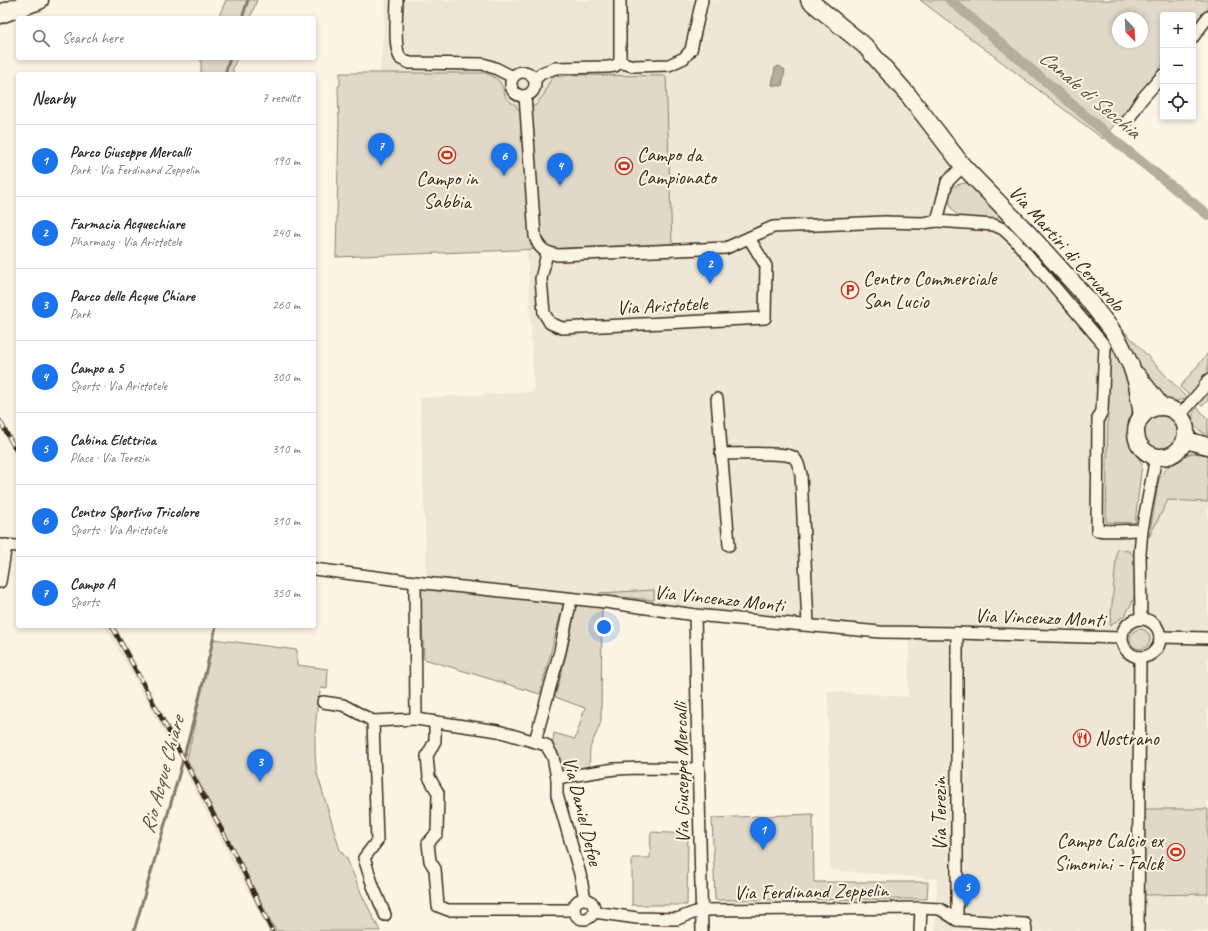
<!DOCTYPE html>
<html lang="en">
<head>
<meta charset="utf-8">
<style>
	:root { --surface:#fff; --page:#f2f2f3; --text:#2b2b33; --muted:#7c7c81; --line:#e1e1e2; --accent:#1a73e8 }
	body { margin:0; font-family:Caveat,sans-serif; background:var(--page); color:var(--text) }
	.controls { position:absolute; right:12px; top:12px; display:grid; overflow:hidden; border-radius:4px; box-shadow:0 2px 6px #0003 }
	.controls button { width:36px; height:36px; display:grid; place-items:center; padding:0; border:0; border-bottom:1px solid var(--line); background:var(--surface); color:var(--text); font:20px sans-serif }
	.compass { position:absolute; left:1112px; top:12px; width:36px; height:36px; border-radius:50%; background:var(--surface); box-shadow:0 2px 6px #0003; rotate:156deg }
	.you { position:absolute; left:604px; top:627px; width:14px; height:14px; margin:-10px; border:3px solid #fff; border-radius:50%; background:#1a73e8; box-shadow:0 0 0 6px #1a73e833 }
	.badge { display:grid; place-items:center; width:26px; height:26px; border-radius:50%; background:var(--accent); color:#fff; font-size:13px; font-weight:700 }
	.pin { position:absolute; translate:-50% -33px; filter:drop-shadow(0 1px 2px #0008) }
	.pin::after { content:''; position:absolute; top:21px; width:14px; height:12px; background:inherit; clip-path:polygon(0 0,100% 0,50% 100%) }
	.list { margin:0; padding:0; list-style:none }
	h2 { display:flex; justify-content:space-between; align-items:center; height:52px; margin:0; padding:0 16px; font-size:17px }
	h2 small { font-size:13px; font-weight:400; color:var(--muted) }
	.list li { display:grid; grid-template-columns:26px 1fr auto; gap:12px; align-items:center; box-sizing:border-box; height:72px; padding:0 16px; border-top:1px solid var(--line) }
	.list b { display:block; font-size:15px; white-space:nowrap }
	.list p { margin:0; font-size:13px; white-space:nowrap; color:var(--muted) }
	.list em { font-size:13px; font-style:normal; color:var(--muted) }
	.icon { flex:none; width:22px; height:22px; fill:none; stroke:currentColor; stroke-width:2; stroke-linecap:round; stroke-linejoin:round }
	.map { position:relative; flex:none; width:1208px; height:931px; overflow:hidden }
	.search { position:absolute; background:var(--surface); box-shadow:0 2px 6px #0003; left:16px; top:16px; width:300px; height:44px; display:flex; align-items:center; gap:10px; box-sizing:border-box; padding:0 14px; border-radius:4px; color:var(--muted); font-size:15px }
	.panel { position:absolute; background:var(--surface); box-shadow:0 2px 6px #0003; left:16px; top:72px; width:300px; height:556px; border-radius:4px }
	.map>svg:first-child { display:block }
	.built { fill:#eee6d6 }
	.green { fill:#e0d8c8; stroke:#8e8173; fill-rule:evenodd }
	.water { fill:#b7ad9e; stroke:#85796b }
	.lines { fill:none; stroke-linecap:round; stroke-linejoin:round }
	.stream { stroke:#85796b; stroke-width:3 }
	.canal { stroke:#b7ad9e; stroke-width:10 }
	.street-casing { stroke:#3b2a1e; stroke-width:14 }
	.secondary-casing { stroke:#3b2a1e; stroke-width:19 }
	.primary-casing { stroke:#3b2a1e; stroke-width:21 }
	.street { stroke:#fcf5e5; stroke-width:11 }
	.secondary { stroke:#fcf5e5; stroke-width:16 }
	.primary { stroke:#fcf5e5; stroke-width:18 }
	.rail-casing { stroke:#3b2a1e; stroke-width:4.5 }
	.rail { stroke:#fcf5e5; stroke-width:3; stroke-dasharray:9; stroke-linecap:butt }
	.labels { text-anchor:middle; stroke-width:4; stroke-linejoin:round; paint-order:stroke }
	.poi-label { font-size:20px; fill:#3b2a1e; stroke:#fcf5e5; text-anchor:start }
	.street-label { font-size:20px; fill:#3b2a1e; stroke:#fcf5e5 }
	.water-label { font-size:21px; font-style:italic; fill:#605144; stroke:#fcf5e5 }
</style>
</head>
<body>
<div class="map">
<svg width="1208" height="931" viewBox="0 0 1208 931">
	<rect width="100%" height="100%" fill="#fcf5e5"/>
	<filter id="ink" filterUnits="userSpaceOnUse"><feTurbulence type="fractalNoise" baseFrequency=".025" numOctaves="2"/><feDisplacementMap in="SourceGraphic" scale="8" xChannelSelector="R" yChannelSelector="G"/><feConvolveMatrix kernelMatrix="1 2 1 2 8 2 1 2 1" color-interpolation-filters="sRGB"/></filter>
	<g filter="url(#ink)">
		<!-- built -->
		<g class="built">
			<polygon points="386,0 800,0 861,51 906,101 916,118 946,153 949,160 949,168 931,208 950,229 993,232 1000,236 1097,345 1102,356 1108,358 1106,531 1142,530 1141,538 1149,537 1168,500 1208,502 1208,809 1144,809 1144,895 1208,894 1208,931 935,931 937,879 830,870 828,691 908,697 909,632 427,583 420,398 534,392 527,249 340,73 380,72"/>
			<polygon points="105,626 116,626 177,739 178,742 171,745"/>
			<polygon points="190,763 204,791 276,931 267,931 253,900 183,768 185,765"/>
		</g>
		<!-- green -->
		<g class="green">
			<polygon points="226,0 257,0 250,18 218,18"/>
			<path d="M920,0H1208V9L1193,27V15H1163V64L1103,139ZM1118,18H1142V42H1118Z"/>
			<polygon points="201,58 237,58 233,68 233,74 201,74"/>
			<path d="M340,73H485C490,75 498,78 501,84C507,96 502,98 516,105L517,109L535,106L545,93L548,84L553,77L572,75L666,76L672,244L336,257L339,124L338,86L340,85Z"/>
			<path d="M963,183H970L978,189L1097,321L1120,355L1131,392L1133,405L1129,433L1131,444L1142,464L1135,523L1106,522L1109,352L1099,331L1002,222L965,218C951,215 948,204 950,191L957,185Z"/>
			<polygon points="1115,321 1183,394 1188,398 1173,402 1166,400 1147,385"/>
			<polygon points="1208,353 1208,401 1202,406 1180,387"/>
			<path d="M1197,407L1208,419V435C1194,429 1187,421 1197,407Z"/>
			<circle cx="1161" cy="432" r="18"/>
			<path d="M1193,453L1208,455V502L1168,500L1149,537L1159,479C1167,464 1177,457 1193,453Z"/>
			<polygon points="1117,549 1129,551 1136,559 1134,599 1125,615 1110,626"/>
			<polygon points="423,587 561,602 563,605 540,694 424,659 420,590"/>
			<polygon points="654,590 654,600 600,595 599,593"/>
			<polygon points="579,605 604,608 602,610 601,722 590,748 589,768 565,770 552,748 554,733 575,739 585,708 555,697 566,655 576,607"/>
			<circle cx="1140" cy="639" r="10"/>
			<path d="M213,639L297,650V665L328,669L327,689L321,688C315,713 313,748 317,773L340,850L347,859L362,895L380,931H276L187,759Z"/>
			<polygon points="1143,809 1208,809 1208,894 1144,895"/>
			<polygon points="813,814 814,882 928,882 927,899 715,900 712,818"/>
			<polygon points="651,832 688,834 687,905 631,905 632,904 632,858 650,858"/>
		</g>
		<!-- water -->
		<polygon class="water" points="779,66 785,70 782,86 772,85 775,68"/>
		<g class="lines">
			<!-- stream -->
			<g class="stream">
				<polyline points="242,18 248,0"/>
				<polyline points="225,74 230,58"/>
				<path d="M134,931C163,830 194,729 216,626"/>
			</g>
			<!-- canal -->
			<polyline class="canal" points="950,0 1114,140 1208,215"/>
			<defs>
				<g id="street">
					<path d="M397,0C397,13 393,49 401,59C404,61 407,62 410,63L483,64L495,68L513,77"/>
					<polyline points="1193,37 1208,17"/>
					<polyline points="620,62 633,66 669,65 684,58 691,50 702,0"/>
					<circle cx="523" cy="84" r="12"/>
					<polyline points="535,79 542,73 555,68 608,67 615,66 620,62 620,0"/>
					<path d="M525,96L535,236C538,248 545,253 558,255L726,248L773,227L884,222L922,223L937,221"/>
					<polyline points="1128,120 1141,100 1163,75"/>
					<path d="M963,166L947,182L937,221L994,225L1003,229L1014,239L1105,346L1102,411L1098,419L1097,530C1111,532 1127,530 1142,530"/>
					<polyline points="547,253 541,279 544,313 550,323 562,328 765,318 766,266 749,238"/>
					<polyline points="717,399 729,545"/>
					<polyline points="1180,415 1202,390 1208,380"/>
					<path d="M721,454C735,454 784,452 793,457C798,460 799,468 801,474L808,625"/>
					<polyline points="0,545 18,546"/>
					<polyline points="314,569 415,582 605,602 695,615 880,632 957,633 1121,638"/>
					<polyline points="0,582 6,545"/>
					<polyline points="695,615 702,931"/>
					<circle cx="1141" cy="638" r="19"/>
					<polyline points="1141,619 1140,553 1142,530 1156,457"/>
					<polyline points="957,633 957,920 1025,924 1026,931"/>
					<polyline points="1160,637 1208,638"/>
					<polyline points="323,702 343,705 373,721"/>
					<polyline points="416,719 498,731 546,745 553,757 557,778 557,795 580,874 585,899"/>
					<polyline points="435,723 435,741 427,756 429,777 438,793 437,833 428,843 430,861 435,869 438,906 448,910 574,910"/>
					<polyline points="535,741 560,651 571,599"/>
					<polyline points="557,778 615,769 640,768 698,769"/>
					<circle cx="584" cy="909" r="10"/>
					<polyline points="594,912 637,918 677,919 701,910 921,908 940,909 957,920"/>
					<polyline points="385,915 373,886 364,858 377,841 373,721 416,719 415,582"/>
					<polyline points="920,931 921,908"/>
					<polyline points="1138,931 1140,657"/>
				</g>
				<g id="secondary">
					<polyline points="809,0 865,46 888,72 909,96 963,166 1029,234 1086,297 1111,329 1120,343 1131,366 1137,384 1142,416"/>
					<polyline points="1137,375 1162,407"/>
					<circle cx="1161" cy="432" r="25"/>
					<polyline points="1186,440 1208,446"/>
				</g>
				<polyline id="primary" points="0,14 39,0"/>
			</defs>
			<!-- street casing -->
			<use href="#street" class="street-casing"/>
			<!-- secondary casing -->
			<use href="#secondary" class="secondary-casing"/>
			<!-- primary casing -->
			<use href="#primary" class="primary-casing"/>
			<!-- street -->
			<use href="#street" class="street"/>
			<!-- secondary -->
			<use href="#secondary" class="secondary"/>
			<!-- primary -->
			<use href="#primary" class="primary"/>
			<defs>
				<g id="rail">
					<polyline points="0,421 18,454"/>
					<polyline points="112,626 240,864 272,931"/>
				</g>
			</defs>
			<!-- rail casing -->
			<use href="#rail" class="rail-casing"/>
			<!-- rail -->
			<use href="#rail" class="rail"/>
		</g>
	</g>
	<!-- icons -->
	<defs>
		<symbol id="stadium-ring" viewBox="-11 -11 22 22"><circle r="9.5" fill="#fcf5e5" stroke="#c8321e" stroke-width="1.5"/><path d="M0-5a6.5 5 0 1 0 0 10a6.5 5 0 1 0 0-10ZM-3.5-1.8h7v3.6h-7Z" fill="#c8321e"/></symbol>
		<symbol id="parking-ring" viewBox="-11 -11 22 22"><circle r="9.5" fill="#fcf5e5" stroke="#c8321e" stroke-width="1.5"/><path d="M-3.5-5.5H1a3.5 3.5 0 0 1 0 7H-1V5.5H-3.5ZM-1-3.4V-.6H.8a1.4 1.4 0 0 0 0-2.8Z" fill="#c8321e"/></symbol>
		<symbol id="restaurant-ring" viewBox="-11 -11 22 22"><circle r="9.5" fill="#fcf5e5" stroke="#c8321e" stroke-width="1.5"/><path d="M-5-6h1v4h1v-4h1v4h1v-4h1v5L-1.5 .5V6h-2V.5L-5-1ZM5-6V6H3V1.5H1.5Q1.5-4 5-6Z" fill="#c8321e"/></symbol>
	</defs>
	<g fill-rule="evenodd">
		<use href="#stadium-ring" x="437" y="145" width="20" height="20"/>
		<use href="#stadium-ring" x="614" y="156" width="20" height="20"/>
		<use href="#parking-ring" x="840" y="280" width="20" height="20"/>
		<use href="#restaurant-ring" x="1072" y="728" width="20" height="20"/>
		<use href="#stadium-ring" x="1166" y="842" width="20" height="20"/>
	</g>
	<g class="labels">
		<!-- poi labels -->
		<g class="poi-label">
			<text x="637" y="161">Campo da<tspan x="637" dy="23">Campionato</tspan></text>
			<text x="447" y="185" text-anchor="middle">Campo in<tspan x="447" dy="23">Sabbia</tspan></text>
			<text x="863" y="285">Centro Commerciale<tspan x="863" dy="23">San Lucio</tspan></text>
			<text x="1095" y="745">Nostrano</text>
			<text x="1163" y="847" text-anchor="end">Campo Calcio ex<tspan x="1163" dy="23">Simonini - Falck</tspan></text>
		</g>
		<!-- street labels -->
		<g class="street-label">
			<text transform="translate(1067 248) rotate(48)" y="7">Via Martiri di Cervarolo</text>
			<text transform="translate(662 305) rotate(-3)" y="7">Via Aristotele</text>
			<text transform="translate(719 598) rotate(6)" y="7">Via Vincenzo Monti</text>
			<text transform="translate(1040 617) rotate(2)" y="7">Via Vincenzo Monti</text>
			<text transform="translate(681 773) rotate(-91)" y="7">Via Giuseppe Mercalli</text>
			<text transform="translate(583 811) rotate(76)" y="7">Via Daniel Defoe</text>
			<text transform="translate(939 814) rotate(-90)" y="7">Via Terezin</text>
			<text transform="translate(811 891) rotate(-1)" y="7">Via Ferdinand Zeppelin</text>
		</g>
		<!-- water labels -->
		<g class="water-label">
			<text transform="translate(1090 94) rotate(40)" y="7">Canale di Secchia</text>
			<text transform="translate(162 775) rotate(-75)" y="7">Rio Acque Chiare</text>
		</g>
	</g>
</svg>
<div class="controls">
<button>+</button>
<button>−</button>
<button><svg class="icon" aria-label="locate" viewBox="0 0 24 24"><circle cx="12" cy="12" r="6"/><path d="M12 2v4M12 18v4M2 12h4M18 12h4"/></svg></button>
</div>
<svg class="compass" viewBox="-18 -18 36 36"><path d="M0-13l5 13h-10z" fill="#e53935"/><path d="M0 13l5-13h-10z" fill="#7c7c81"/></svg>
<div class="you"></div>
<div class="pin badge" style="left:763px;top:850px">1</div>
<div class="pin badge" style="left:710px;top:284px">2</div>
<div class="pin badge" style="left:260px;top:782px">3</div>
<div class="pin badge" style="left:560px;top:186px">4</div>
<div class="pin badge" style="left:967px;top:907px">5</div>
<div class="pin badge" style="left:504px;top:176px">6</div>
<div class="pin badge" style="left:381px;top:166px">7</div>
<div class="search"><svg class="icon" aria-label="search" viewBox="0 0 24 24"><circle cx="10" cy="10" r="6"/><path d="M15 15l6 6"/></svg>Search here</div>
<section class="panel">
<h2>Nearby<small>7 results</small></h2>
<ul class="list">
<li><span class="badge">1</span><div><b>Parco Giuseppe Mercalli</b><p>Park · Via Ferdinand Zeppelin</p></div><em>190 m</em></li>
<li><span class="badge">2</span><div><b>Farmacia Acquechiare</b><p>Pharmacy · Via Aristotele</p></div><em>240 m</em></li>
<li><span class="badge">3</span><div><b>Parco delle Acque Chiare</b><p>Park</p></div><em>260 m</em></li>
<li><span class="badge">4</span><div><b>Campo a 5</b><p>Sports · Via Aristotele</p></div><em>300 m</em></li>
<li><span class="badge">5</span><div><b>Cabina Elettrica</b><p>Place · Via Terezin</p></div><em>310 m</em></li>
<li><span class="badge">6</span><div><b>Centro Sportivo Tricolore</b><p>Sports · Via Aristotele</p></div><em>310 m</em></li>
<li><span class="badge">7</span><div><b>Campo A</b><p>Sports</p></div><em>350 m</em></li>
</ul>
</section>
</div>
</body>
</html>
